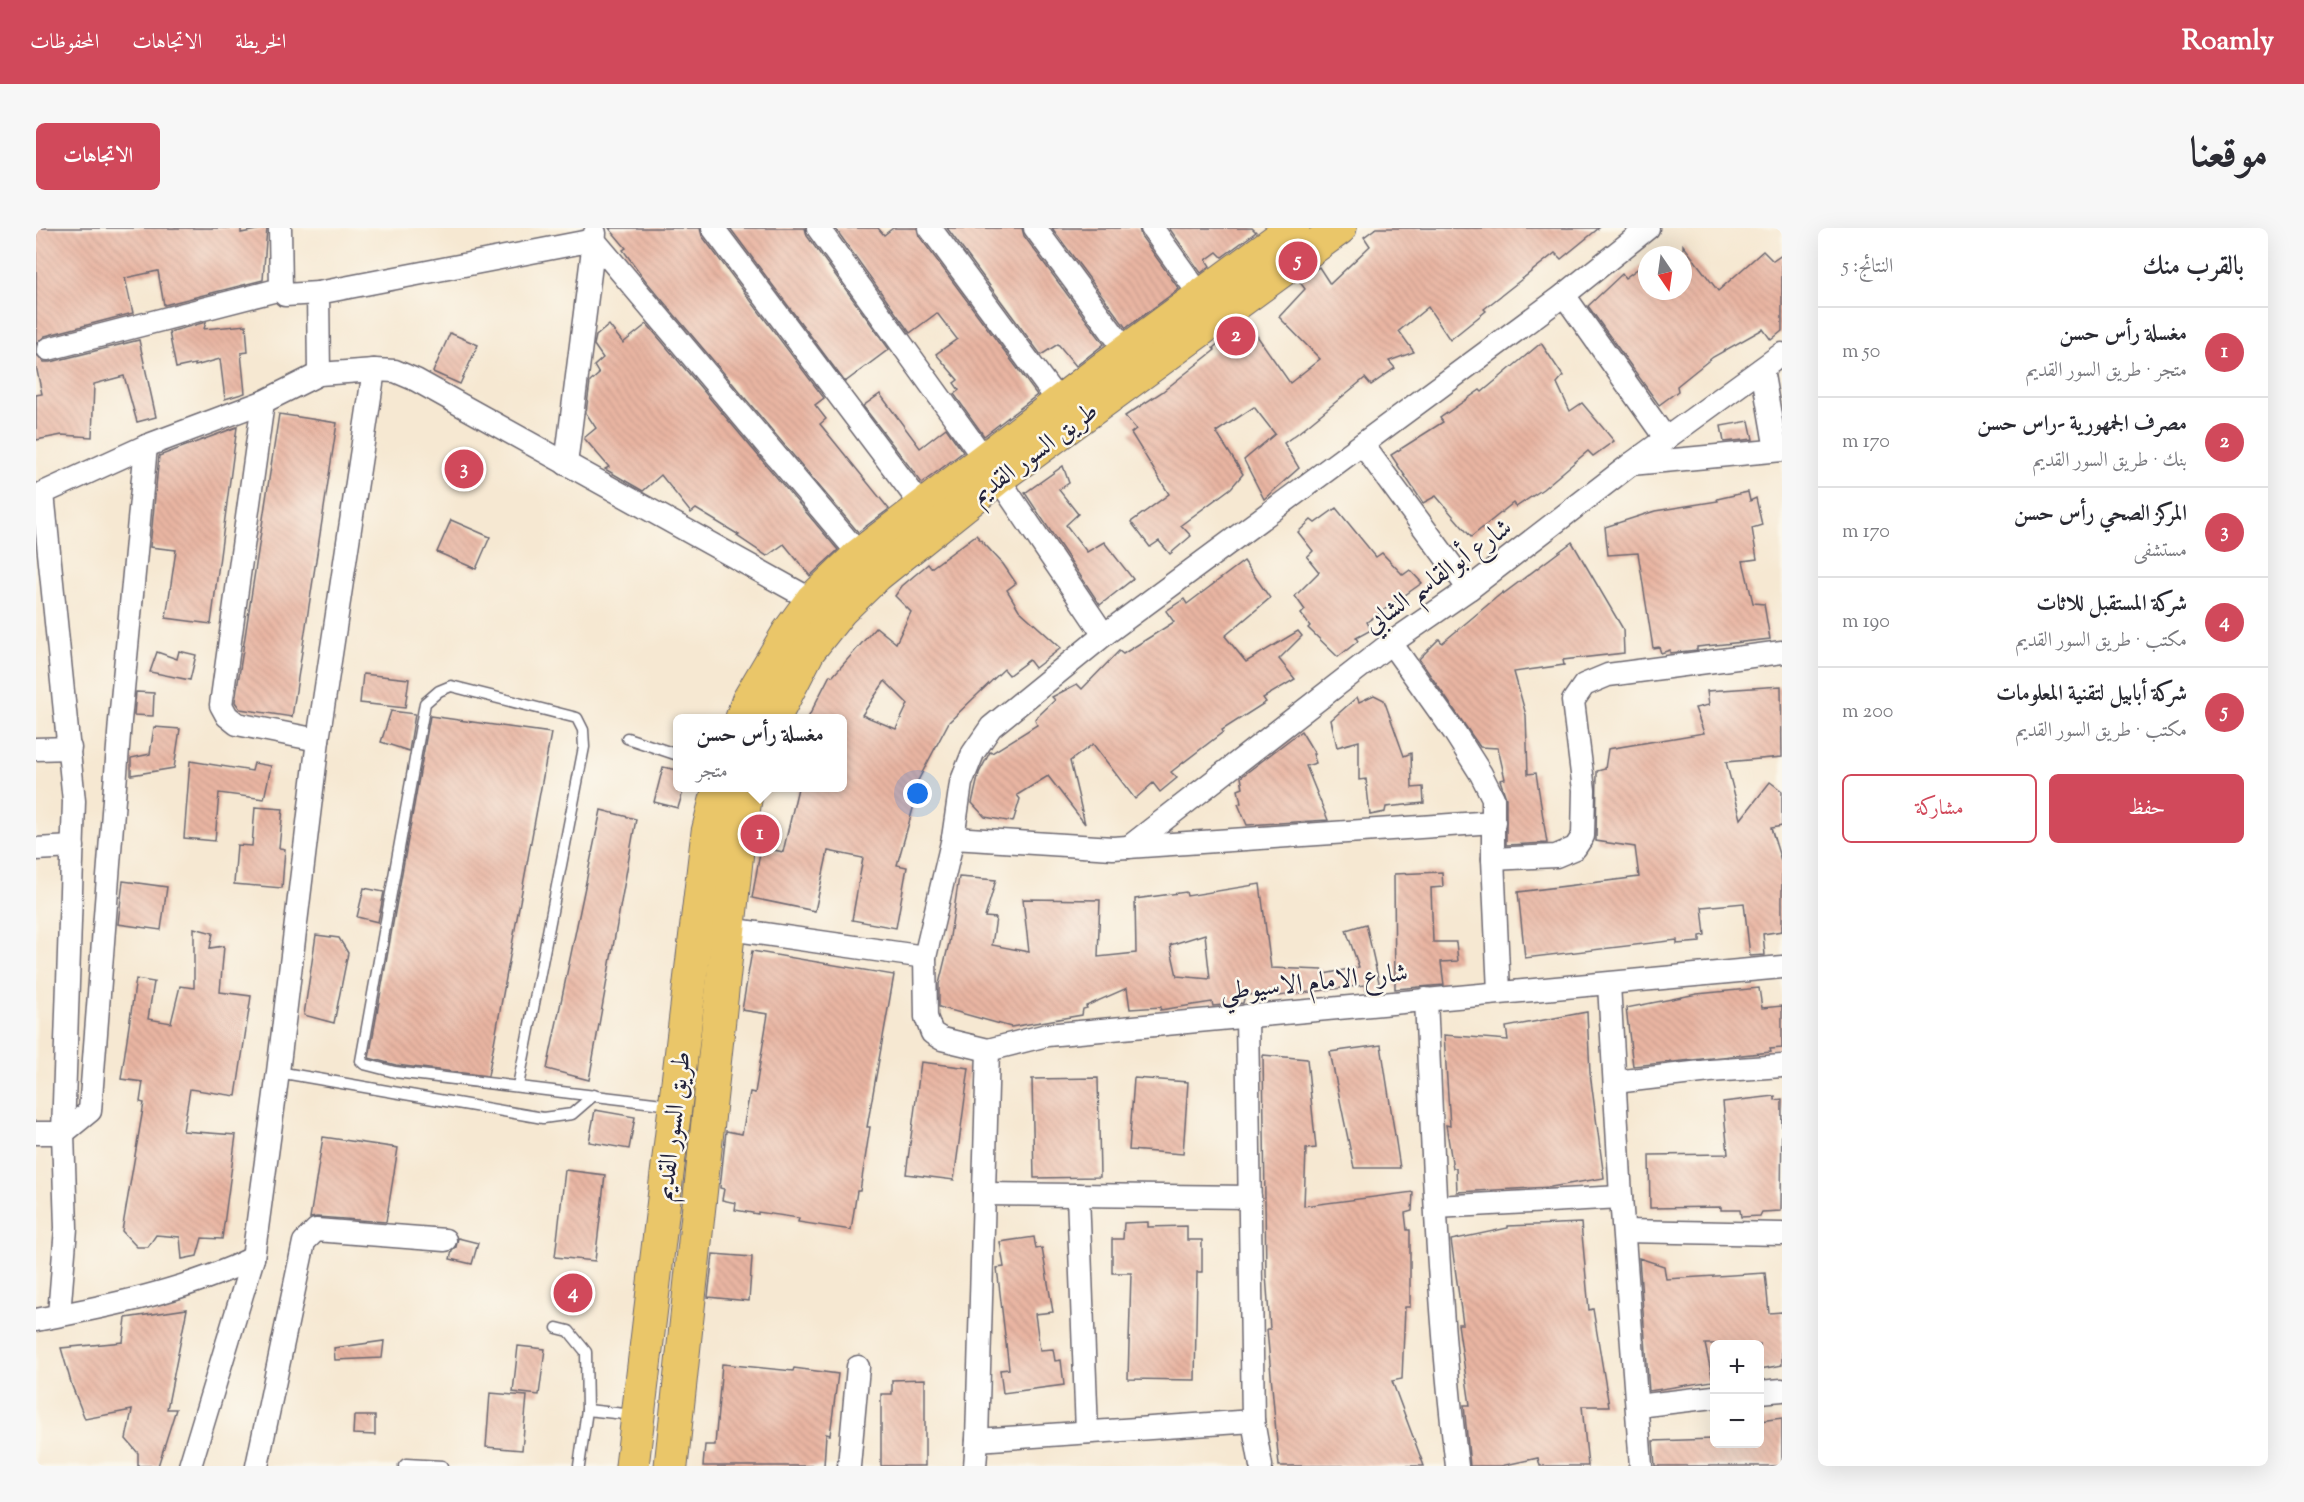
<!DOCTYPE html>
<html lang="ar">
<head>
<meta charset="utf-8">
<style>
	:root { --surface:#fff; --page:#f7f7f7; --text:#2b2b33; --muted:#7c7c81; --line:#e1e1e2; --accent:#d1495b }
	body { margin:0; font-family:"Sorts Mill Goudy",Amiri,serif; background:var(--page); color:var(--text); direction:rtl }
	.controls { position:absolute; right:18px; bottom:18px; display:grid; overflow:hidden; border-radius:9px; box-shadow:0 6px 24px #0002 }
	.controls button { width:54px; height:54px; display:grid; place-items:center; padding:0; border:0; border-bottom:2px solid var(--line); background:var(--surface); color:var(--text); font:30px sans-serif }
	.compass { position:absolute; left:1602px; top:18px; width:54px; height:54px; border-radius:50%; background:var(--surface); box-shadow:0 6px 24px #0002; rotate:167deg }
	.you { position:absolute; left:882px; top:566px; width:21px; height:21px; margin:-15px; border:4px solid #fff; border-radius:50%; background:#1a73e8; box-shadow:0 0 0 9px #1a73e833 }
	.badge { display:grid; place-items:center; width:39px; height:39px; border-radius:50%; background:var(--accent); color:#fff; font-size:20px; font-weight:700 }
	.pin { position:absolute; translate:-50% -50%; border:3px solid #fff; box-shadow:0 2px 6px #0006 }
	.popup { position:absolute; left:637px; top:486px; width:174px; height:78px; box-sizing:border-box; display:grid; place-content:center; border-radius:9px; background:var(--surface); filter:drop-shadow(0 2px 4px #0005); font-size:20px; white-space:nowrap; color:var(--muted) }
	.popup b { font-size:22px; color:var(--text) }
	.popup::after { content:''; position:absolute; left:50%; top:100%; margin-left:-12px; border:12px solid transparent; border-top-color:var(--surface) }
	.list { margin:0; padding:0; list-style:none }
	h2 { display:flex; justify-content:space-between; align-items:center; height:78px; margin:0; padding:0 24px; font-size:26px }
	h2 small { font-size:20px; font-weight:400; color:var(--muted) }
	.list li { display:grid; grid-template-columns:39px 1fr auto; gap:18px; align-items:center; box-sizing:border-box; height:90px; padding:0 24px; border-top:2px solid var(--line) }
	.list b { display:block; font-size:22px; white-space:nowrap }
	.list p { margin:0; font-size:20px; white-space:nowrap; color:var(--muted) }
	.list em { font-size:20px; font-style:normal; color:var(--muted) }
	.actions { display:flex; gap:12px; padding:18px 24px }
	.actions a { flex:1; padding:14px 0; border:2px solid var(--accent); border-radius:9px; text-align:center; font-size:21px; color:var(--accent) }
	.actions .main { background:var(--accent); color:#fff }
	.map { position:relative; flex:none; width:1746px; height:1238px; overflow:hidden; direction:ltr; border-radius:9px }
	header { display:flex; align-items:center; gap:36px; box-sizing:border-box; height:84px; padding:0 30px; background:var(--accent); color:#fff }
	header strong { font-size:28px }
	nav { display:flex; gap:33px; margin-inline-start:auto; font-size:21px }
	.intro { display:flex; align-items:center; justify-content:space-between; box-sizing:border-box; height:144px; padding:0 36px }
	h1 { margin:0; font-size:42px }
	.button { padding:15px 27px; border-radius:9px; background:var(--accent); color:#fff; font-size:21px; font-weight:700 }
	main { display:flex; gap:36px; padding:0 36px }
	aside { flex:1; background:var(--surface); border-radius:9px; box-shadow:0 6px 24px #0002 }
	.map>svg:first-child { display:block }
	.building { fill:url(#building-back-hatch); fill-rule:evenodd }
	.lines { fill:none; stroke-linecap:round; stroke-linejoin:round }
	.service-casing { stroke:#6c6770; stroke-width:13 }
	.minor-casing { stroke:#6c6770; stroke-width:25 }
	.primary-casing { stroke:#6c6770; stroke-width:35 }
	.service { stroke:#fff; stroke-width:10 }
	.minor { stroke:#fff; stroke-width:22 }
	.primary { stroke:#eac669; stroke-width:33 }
	.labels { text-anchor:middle; stroke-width:5; stroke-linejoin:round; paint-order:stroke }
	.street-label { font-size:26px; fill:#22223b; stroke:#fbf7ec }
</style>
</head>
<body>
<header>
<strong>Roamly</strong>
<nav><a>الخريطة</a><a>الاتجاهات</a><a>المحفوظات</a></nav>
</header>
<div class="intro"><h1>موقعنا</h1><a class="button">الاتجاهات</a></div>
<main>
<aside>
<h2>بالقرب منك<small>النتائج: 5</small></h2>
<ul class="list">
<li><span class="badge">1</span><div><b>مغسلة رأس حسن</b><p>متجر · طريق السور القديم</p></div><em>50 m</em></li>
<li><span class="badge">2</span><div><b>مصرف الجمهورية -راس حسن</b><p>بنك · طريق السور القديم</p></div><em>170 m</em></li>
<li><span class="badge">3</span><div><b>المركز الصحي رأس حسن</b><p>مستشفى</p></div><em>170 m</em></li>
<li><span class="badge">4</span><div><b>شركة المستقبل للاثات</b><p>مكتب · طريق السور القديم</p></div><em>190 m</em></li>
<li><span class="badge">5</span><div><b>شركة أبابيل لتقنية المعلومات</b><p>مكتب · طريق السور القديم</p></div><em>200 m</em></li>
</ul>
<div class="actions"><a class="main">حفظ</a><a>مشاركة</a></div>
</aside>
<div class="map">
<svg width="1746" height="1238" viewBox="0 0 1746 1238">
	<defs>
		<pattern id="building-back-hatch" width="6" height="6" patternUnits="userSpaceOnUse" patternTransform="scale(1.5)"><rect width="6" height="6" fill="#e9b5a2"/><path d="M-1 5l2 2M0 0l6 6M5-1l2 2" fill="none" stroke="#c89b8c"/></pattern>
	</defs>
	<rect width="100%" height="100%" fill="#fbf7ec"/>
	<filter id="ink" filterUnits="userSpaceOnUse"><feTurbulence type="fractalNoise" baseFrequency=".0167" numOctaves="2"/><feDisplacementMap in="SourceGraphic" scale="12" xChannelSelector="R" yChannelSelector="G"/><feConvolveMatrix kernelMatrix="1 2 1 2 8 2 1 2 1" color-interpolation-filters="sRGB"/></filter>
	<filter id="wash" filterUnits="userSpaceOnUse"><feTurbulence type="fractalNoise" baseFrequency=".008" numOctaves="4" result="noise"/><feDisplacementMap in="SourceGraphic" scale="24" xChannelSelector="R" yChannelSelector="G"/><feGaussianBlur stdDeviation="1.35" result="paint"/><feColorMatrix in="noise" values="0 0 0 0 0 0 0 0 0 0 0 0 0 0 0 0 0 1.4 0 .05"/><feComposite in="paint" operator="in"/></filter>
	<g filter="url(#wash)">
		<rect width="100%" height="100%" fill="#f6e8d2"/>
		<g id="blocks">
			<!-- building -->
			<g class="building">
				<polygon points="0,0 205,0 205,5 231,0 227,52 128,77 122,43 89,50 97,85 9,108 0,116"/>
				<polygon points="573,0 664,0 666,8 788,170 779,177 790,191 784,196 853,281 822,304 610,53 587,22 590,20"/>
				<polygon points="694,0 769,0 771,8 853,121 809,154"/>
				<polygon points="799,0 842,0 848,7 857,0 881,0 883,8 1001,167 948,208 918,166 923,162 918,155 922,152 900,126 921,111 901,85 874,105"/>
				<polygon points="911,0 986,0 988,8 1068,116 1040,138 1022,116 1005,127"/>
				<polygon points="1016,0 1103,0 1105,8 1143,61 1090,100"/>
				<polygon points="1133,0 1216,0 1220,4 1186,29 1181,24 1170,32 1174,38 1165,45"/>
				<polygon points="1340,0 1563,0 1525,31 1519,25 1448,81 1450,83 1414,112 1392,79 1363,103 1378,124 1353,133 1359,140 1335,157 1329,150 1262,205 1248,215 1263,240 1228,271 1208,232 1239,206 1218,179 1180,204 1207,246 1195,260 1145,297 1155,308 1134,326 1123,313 1114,319 1095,294 1133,266 1095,205 1100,201 1089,188 1126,164 1179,122 1177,120 1210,92 1254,155 1284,131 1243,89 1269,61 1263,53 1283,39 1294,56 1334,18 1328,9"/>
				<polygon points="1647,17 1682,63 1727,23 1737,33 1746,27 1746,103 1735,112 1727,101 1677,129 1641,158 1642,163 1623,177 1552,78 1586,46 1589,50 1611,34 1611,63 1647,63"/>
				<polygon points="170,94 168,101 210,97 212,124 205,125 209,165 189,171 184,131 159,138 159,136 140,140 133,104"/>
				<polygon points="611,96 802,322 774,348 748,316 731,328 701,308 703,307 660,281 655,285 625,247 607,263 569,241 573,239 548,210 560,200 550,185 554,154 563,146 558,138 567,130 558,117 560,108 573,97 587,115"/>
				<polygon points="414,105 442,117 424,156 397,144"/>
				<polygon points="103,112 120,189 101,194 88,148 58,156 56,209 26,207 0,212 0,167 6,166 0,138 0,126 8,134 15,134"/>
				<polygon points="1505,115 1527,148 1521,155 1534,183 1546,175 1578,213 1557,228 1552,223 1507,261 1480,279 1477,275 1435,309 1400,268 1387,275 1355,227 1407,194 1404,190 1444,162 1446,164"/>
				<polygon points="844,166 884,220 910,200 927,224 886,255 827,178"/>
				<polygon points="243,186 301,195 256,489 204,481 199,474"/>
				<polygon points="1713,193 1717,211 1688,214 1685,198"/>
				<polygon points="201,199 175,396 130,390 140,322 114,319 123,228"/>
				<polygon points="1027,238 1033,255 1023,262 1042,286 1030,297 1051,324 1068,314 1097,351 1064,377 989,265"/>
				<polygon points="1712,264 1714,273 1720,270 1726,297 1716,300 1721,331 1707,333 1717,375 1728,376 1734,411 1661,419 1661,422 1634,425 1634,422 1625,425 1623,419 1617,420 1602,325 1572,327 1569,299 1619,283 1682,273 1681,271"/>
				<polygon points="1300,280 1340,329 1346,325 1367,347 1374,342 1386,355 1331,394 1335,402 1320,410 1322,413 1302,429 1272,400 1274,398 1265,386 1269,382 1259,368 1283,344 1271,329 1277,323 1262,304 1275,292 1279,295"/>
				<polygon points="415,292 454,309 440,341 401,324"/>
				<path d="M940,307L967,336L980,355L971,362L983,382L1025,420L999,440L993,432L973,447L968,441L913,494L877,562L882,563L861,637L871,639L860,700L816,692L827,630L792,623L779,683L716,670L725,619L747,624L762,560H807V490H772L794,447L797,448L840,399L860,415L875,384L859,368L866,358L892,336L895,340ZM849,453L872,476L860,501L826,487Z"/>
				<polygon points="1536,314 1587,401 1588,425 1527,432 1528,437 1478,444 1490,487 1492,546 1500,545 1511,615 1470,617 1470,570 1464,552 1469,551 1462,520 1444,519 1383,431 1403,411 1406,415 1467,364 1467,366"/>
				<polygon points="1208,333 1234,370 1189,408 1210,434 1262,403 1266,408 1243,431 1259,451 1227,470 1230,474 1186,502 1187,504 1135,544 1141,550 1124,564 1117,555 1099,571 1057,516 1034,533 1049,596 1012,548 981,567 984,571 977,594 949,589 936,575 943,545 954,524 956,525 1001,497 999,491 1019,472 1016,469 1041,456 1046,461 1083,423 1087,426 1138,394 1130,383 1148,371 1151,376"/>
				<polygon points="143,423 160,427 154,452 114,444 121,424 141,431"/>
				<polygon points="327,446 373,451 369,480 324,475"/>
				<polygon points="1745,458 1746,529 1690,534 1705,591 1734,554 1746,563 1746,598 1735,600 1746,636 1746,703 1727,706 1729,727 1714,728 1708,675 1666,679 1669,707 1664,708 1664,714 1641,716 1641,712 1489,730 1482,664 1603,649 1599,619 1560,613 1561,543 1569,541 1572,521 1668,505 1659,480 1673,477 1671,463"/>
				<polygon points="100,464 118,465 117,488 98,487"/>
				<polygon points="1338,467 1348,472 1368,528 1375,525 1376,560 1387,559 1388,575 1350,579 1349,584 1334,587 1330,551 1323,552 1323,513 1301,519 1295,492 1321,469 1323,474"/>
				<polygon points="355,483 379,486 373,523 345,514"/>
				<polygon points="394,488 515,505 452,848 360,837 333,830"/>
				<polygon points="118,499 144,501 138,540 95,547 95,530 114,526"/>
				<polygon points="1265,503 1279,526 1277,526 1280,535 1270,538 1292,592 1211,597 1202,576 1205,575 1202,562 1207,560 1205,549"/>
				<polygon points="154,533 216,543 218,535 235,538 228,571 183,565 179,613 148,610"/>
				<polygon points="627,539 642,542 642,560 648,560 642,580 618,574"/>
				<polygon points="219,579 247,581 243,620 249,621 246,660 198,656 201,617 216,618"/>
				<polygon points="565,582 600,591 553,852 511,841"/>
				<polygon points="1406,644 1407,659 1395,660 1397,714 1420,714 1422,733 1405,734 1408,757 1359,761 1358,646"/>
				<path d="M923,649L960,652L949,689L960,690L956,717L993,724L987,671L1064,672L1062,729L1100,725L1099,671L1150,664L1151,668L1224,656L1235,740L1287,742L1288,746L1323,739L1310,702L1330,696L1345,763L1331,764L1329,757L1243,768V765L1209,767L1207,775L1177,778L1176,774L1124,782L1125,779L1094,781L1091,760L1050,778L1051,780L1047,781L1046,787L975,799L903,779V756L913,715ZM1169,706L1174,751L1141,748L1134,717Z"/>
				<polygon points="87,653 131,659 125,702 82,696"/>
				<polygon points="328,660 348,664 342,694 321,689"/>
				<polygon points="158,700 177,705 174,720 188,718 184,764 215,768 200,868 154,861 147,903 200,907 186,1011 166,1010 161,1028 146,1031 144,1009 120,1007 112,1019 101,1019 86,1003 108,875 104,874 107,854 85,851 100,751 118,754 112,791 135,795 144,758 158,760"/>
				<polygon points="280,707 303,710 312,725 298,795 268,787"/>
				<polygon points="716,723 858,747 831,899 834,899 824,963 821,963 815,1002 762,994 763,990 722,984 722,986 699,982 700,975 686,972 688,961 684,960 690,903 706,906 714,864 719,865 732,786 706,782"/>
				<polygon points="1723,760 1726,780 1746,778 1746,820 1734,821 1735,824 1597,838 1590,780 1661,766"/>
				<polygon points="1551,784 1554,845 1568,950 1515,959 1421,964 1420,940 1417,940 1410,897 1414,898 1408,807 1472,812 1470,799"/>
				<polygon points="1345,817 1364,940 1318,940 1294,824"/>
				<polygon points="1227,827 1271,831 1280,920 1270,921 1268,978 1377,964 1376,983 1369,985 1371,1002 1374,1002 1374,1079 1369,1079 1366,1151 1356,1153 1388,1238 1243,1238 1231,1101 1234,1101 1230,1047"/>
				<polygon points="885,834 933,840 918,952 870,946"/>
				<polygon points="1062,850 1064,949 998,950 996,851"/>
				<polygon points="1098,850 1152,854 1147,926 1093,922"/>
				<polygon points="1739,868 1739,872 1746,871 1745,983 1726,984 1724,988 1705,989 1704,982 1685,982 1685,979 1614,980 1613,927 1692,926 1687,874"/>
				<polygon points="559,882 599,889 593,921 553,914"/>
				<polygon points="287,909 362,920 350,994 281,989 274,990"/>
				<polygon points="529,942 569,947 559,1033 519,1029"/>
				<polygon points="1112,994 1112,999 1151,998 1151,1012 1166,1012 1166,1044 1161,1044 1159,1152 1092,1151 1095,1045 1076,1045 1076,1011 1087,1011 1088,995"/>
				<polygon points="1545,995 1553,1082 1557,1081 1573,1178 1546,1178 1552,1238 1504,1238 1502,1230 1465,1238 1434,1238 1428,1177 1434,1177 1422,1096 1427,1096 1415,1012 1472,1000 1472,998"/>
				<polygon points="998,1009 1000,1021 1006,1020 1017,1084 999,1086 1004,1122 1017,1121 1019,1133 1025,1132 1028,1157 967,1165 964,1142 973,1141 961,1040 968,1039 964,1014"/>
				<polygon points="422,1010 442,1015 436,1036 414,1031 416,1023 420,1019"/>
				<polygon points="677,1026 716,1029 713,1073 672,1069"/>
				<polygon points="1603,1030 1628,1038 1630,1051 1729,1045 1733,1085 1746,1084 1746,1137 1724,1141 1724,1116 1669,1116 1677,1153 1613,1163"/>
				<polygon points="151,1081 131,1181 140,1181 122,1238 102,1238 102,1225 90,1211 96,1182 49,1191 36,1158 25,1120 87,1114 90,1090"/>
				<polygon points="348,1113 346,1130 299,1132 298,1120"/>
				<polygon points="482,1118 509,1121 503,1167 477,1164"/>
				<polygon points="686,1136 757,1143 758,1140 802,1146 794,1207 790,1206 788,1238 667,1238 669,1217 679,1217"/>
				<polygon points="889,1151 889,1238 845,1238 845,1166 856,1166 856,1152"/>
				<polygon points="454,1165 491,1168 486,1222 450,1219"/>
				<polygon points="318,1188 339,1188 339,1207 317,1206"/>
				<polygon points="1746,1190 1746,1238 1619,1238 1617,1213 1678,1211 1678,1215 1724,1215 1724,1193"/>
			</g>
		</g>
	</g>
	<g filter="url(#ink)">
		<use href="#blocks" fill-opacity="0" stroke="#6c6770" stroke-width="1.5"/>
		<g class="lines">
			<defs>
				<g id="service">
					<polyline points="591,510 642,527"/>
					<polyline points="242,844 507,890 536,886 558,867"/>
					<polyline points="482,858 548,519 547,502 541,490 415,458 403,463 389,475 325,833 328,836 359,844 635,877"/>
					<polyline points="521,1100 533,1103 550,1124 551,1182 543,1238"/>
					<polyline points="551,1182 598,1187"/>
					<polyline points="368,1238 370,1236 406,1238"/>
				</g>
				<g id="minor">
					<polyline points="244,0 245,61 249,67 282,65"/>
					<polyline points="677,0 886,278"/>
					<polyline points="782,0 962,250 1068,407"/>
					<polyline points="894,0 1023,174"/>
					<polyline points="999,0 1090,123"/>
					<polyline points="1116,0 1164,67"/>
					<polyline points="1612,0 1528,67 1068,407 955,499 937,525 925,555 917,610 889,729 890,789 896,805 906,811 952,822 1011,807 1746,739"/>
					<polyline points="1528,67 1630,211"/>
					<polyline points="12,121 245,61"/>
					<polyline points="1726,141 1740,222"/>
					<polyline points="283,146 282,65 558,12 833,338"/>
					<polyline points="227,174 185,477 191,488 201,496 282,512"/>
					<polyline points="1327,217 1433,361"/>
					<polyline points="530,236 559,5"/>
					<polyline points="1595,236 1746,222"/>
					<polyline points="1355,415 1419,505 1445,546 1457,570 1457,631 1463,764"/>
					<polyline points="0,521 34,520"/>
					<polyline points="917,610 1077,620 1458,594"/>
					<polyline points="1093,619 1355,415 1433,361 1595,236 1746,126"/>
					<polyline points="0,621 37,619"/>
					<polyline points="1457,631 1520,628 1539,620 1547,608 1548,562 1537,473 1548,457 1572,447 1746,424"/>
					<polyline points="693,701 889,729"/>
					<polyline points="1573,756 1585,969 1605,1238"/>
					<path d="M1390,771C1397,927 1402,1083 1421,1238"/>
					<polyline points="1211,788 1217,1193 1225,1238"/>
					<polyline points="1579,854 1674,843 1746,838"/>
					<polyline points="0,905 27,905 54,883 84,493 110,218"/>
					<polyline points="948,966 1214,969"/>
					<polyline points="1042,967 1051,1204"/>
					<polyline points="1400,979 1585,969"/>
					<polyline points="1588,1003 1746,1006"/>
					<polyline points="23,1087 30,1000 27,905 38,573 7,265 110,218 227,174 283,146 338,142 359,143 380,152 776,372"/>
					<path d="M0,1092C73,1078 150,1063 217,1030"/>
					<polyline points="1724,1164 1746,1162"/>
					<polyline points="1601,1178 1678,1169"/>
					<polyline points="941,1212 1217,1193"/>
					<polyline points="154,1238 217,1030 242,844 282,512 338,142"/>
					<polyline points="221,1238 268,1014 280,1002 409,1012"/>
					<polyline points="813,1238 822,1139"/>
					<polyline points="939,1238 941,1212 952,822"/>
				</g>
				<g id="primary">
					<polyline points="706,490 712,473 752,405 776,372 823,327 1090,123 1257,0"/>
					<polyline points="738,490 773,422 804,383 841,347 962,250 1304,0"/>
					<polyline points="596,1238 672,604 683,560"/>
					<polyline points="635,1238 702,614 711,560"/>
				</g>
			</defs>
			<!-- service casing -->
			<use href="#service" class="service-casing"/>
			<!-- minor casing -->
			<use href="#minor" class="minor-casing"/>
			<!-- primary casing -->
			<use href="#primary" class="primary-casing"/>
			<!-- service -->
			<use href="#service" class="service"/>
			<!-- minor -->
			<use href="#minor" class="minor"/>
			<!-- primary -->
			<use href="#primary" class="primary"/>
		</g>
	</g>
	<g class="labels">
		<!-- street labels -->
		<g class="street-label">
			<text transform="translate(998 224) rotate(-37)" y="9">طريق السور القديم</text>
			<text transform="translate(1401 347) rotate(-36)" y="9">شارع أبوالقاسم الشابي</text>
			<text transform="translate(1278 753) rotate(-6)" y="9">شارع الامام الاسيوطي</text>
			<text transform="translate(636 898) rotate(-83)" y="9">طريق السور القديم</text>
		</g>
	</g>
</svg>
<div class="controls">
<button>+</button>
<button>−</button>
</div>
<svg class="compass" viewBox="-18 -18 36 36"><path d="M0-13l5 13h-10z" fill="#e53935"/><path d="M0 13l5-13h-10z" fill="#7c7c81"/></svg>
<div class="you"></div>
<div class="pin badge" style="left:724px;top:606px">1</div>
<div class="popup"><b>مغسلة رأس حسن</b>متجر</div>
<div class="pin badge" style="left:1200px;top:108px">2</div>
<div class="pin badge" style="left:428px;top:241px">3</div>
<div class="pin badge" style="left:537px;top:1065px">4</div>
<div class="pin badge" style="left:1262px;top:33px">5</div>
</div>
</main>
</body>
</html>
